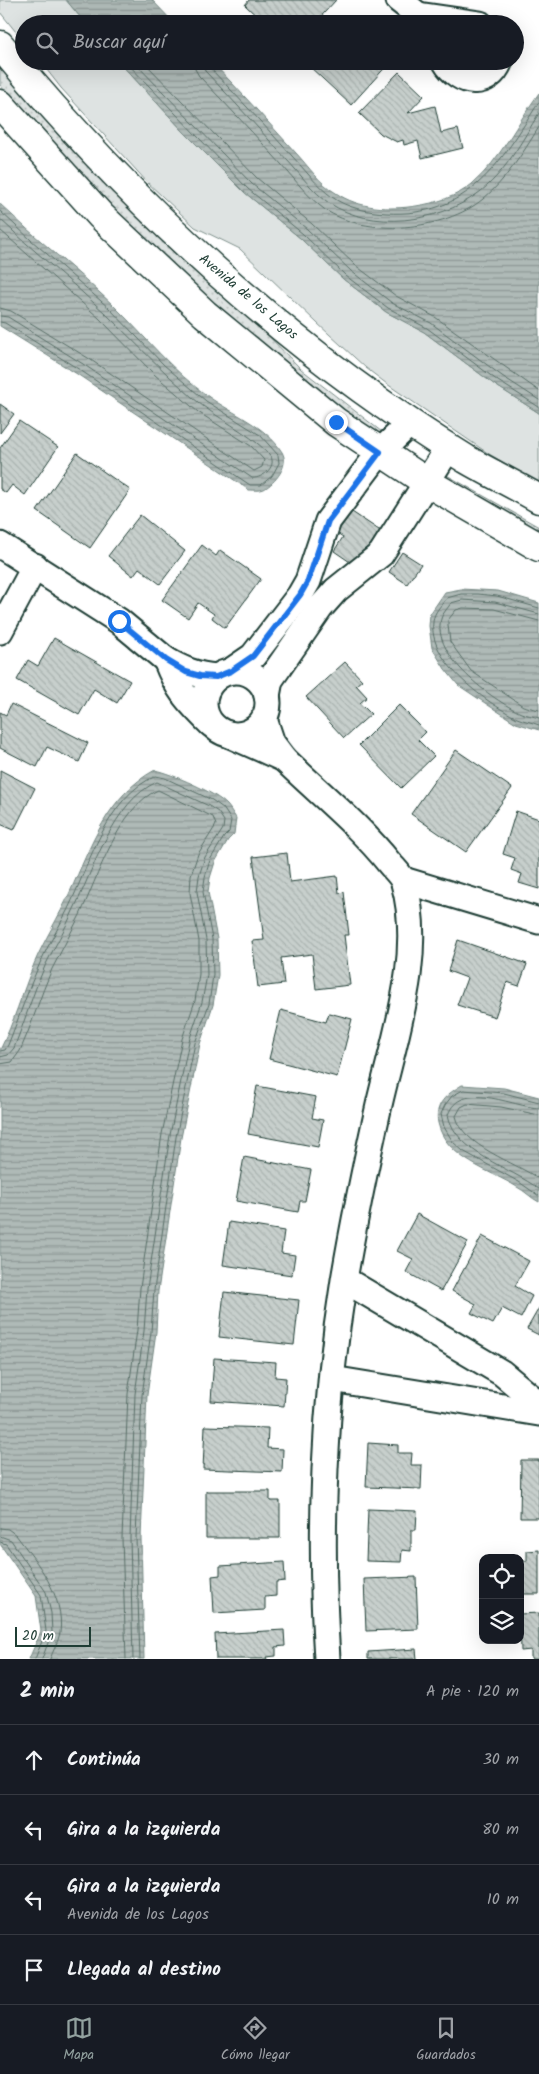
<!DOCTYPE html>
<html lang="es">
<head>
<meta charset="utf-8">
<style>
	:root { --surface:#171b24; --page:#242831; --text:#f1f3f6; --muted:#9ea1a6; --line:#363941; --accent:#92a19f }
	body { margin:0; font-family:Kalam,sans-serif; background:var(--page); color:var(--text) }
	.controls { position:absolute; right:15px; bottom:15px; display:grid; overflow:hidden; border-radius:10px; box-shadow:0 5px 20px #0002 }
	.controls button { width:45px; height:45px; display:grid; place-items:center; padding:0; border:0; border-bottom:1px solid var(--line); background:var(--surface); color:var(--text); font:25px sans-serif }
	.scale { position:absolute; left:15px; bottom:12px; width:76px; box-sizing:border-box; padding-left:5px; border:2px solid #1f3d34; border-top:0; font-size:14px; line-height:18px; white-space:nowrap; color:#1f3d34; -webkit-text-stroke:4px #fff; paint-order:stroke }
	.stop { position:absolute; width:15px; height:15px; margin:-11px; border:4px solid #1a73e8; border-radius:50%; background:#fff }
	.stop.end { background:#1a73e8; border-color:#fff; box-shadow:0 1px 5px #0008 }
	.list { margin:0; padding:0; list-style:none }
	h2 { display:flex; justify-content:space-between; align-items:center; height:65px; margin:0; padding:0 20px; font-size:21px }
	h2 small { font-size:16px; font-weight:400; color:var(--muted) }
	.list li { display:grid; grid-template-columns:32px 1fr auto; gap:15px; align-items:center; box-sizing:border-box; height:70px; padding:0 20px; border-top:1px solid var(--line) }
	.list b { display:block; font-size:19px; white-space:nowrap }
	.list p { margin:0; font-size:16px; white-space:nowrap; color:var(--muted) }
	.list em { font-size:16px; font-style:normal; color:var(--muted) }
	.icon { flex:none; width:28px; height:28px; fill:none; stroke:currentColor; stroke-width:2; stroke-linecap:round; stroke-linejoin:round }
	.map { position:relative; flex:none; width:539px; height:1659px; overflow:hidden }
	.search { position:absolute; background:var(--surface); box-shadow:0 5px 20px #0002; left:15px; right:15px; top:15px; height:55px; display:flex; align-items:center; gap:12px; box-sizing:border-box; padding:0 18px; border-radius:28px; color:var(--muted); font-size:19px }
	.sheet { height:345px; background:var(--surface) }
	nav { display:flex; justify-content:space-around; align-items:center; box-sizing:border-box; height:70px; border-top:1px solid var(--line); background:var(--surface); font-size:14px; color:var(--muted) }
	nav a { display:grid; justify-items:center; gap:2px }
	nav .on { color:var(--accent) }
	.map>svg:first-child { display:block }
	.grass { fill:url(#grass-dots); stroke:#7e908b }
	.green { fill:#dee3e2; stroke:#7e908b }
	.water { fill:url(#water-rules); stroke:#758883 }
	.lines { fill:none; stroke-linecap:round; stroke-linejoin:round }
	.shore { stroke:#596f68; stroke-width:1 }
	.building { fill:url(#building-back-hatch); stroke:#1f3d34 }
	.street-casing { stroke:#1f3d34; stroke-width:29 }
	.secondary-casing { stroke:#1f3d34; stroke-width:31 }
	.street { stroke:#fff; stroke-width:25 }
	.secondary { stroke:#fff; stroke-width:28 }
	.route { stroke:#1a73e8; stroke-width:6 }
	.labels { text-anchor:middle; stroke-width:4; stroke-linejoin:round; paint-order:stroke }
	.street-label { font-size:14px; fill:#1f3d34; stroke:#fff }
</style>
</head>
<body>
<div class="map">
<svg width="539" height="1659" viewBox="0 0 539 1659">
	<defs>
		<pattern id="grass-dots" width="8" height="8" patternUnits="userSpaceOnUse" patternTransform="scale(1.25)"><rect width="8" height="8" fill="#dee3e2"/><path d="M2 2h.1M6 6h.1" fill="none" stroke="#bec4c2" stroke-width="1.8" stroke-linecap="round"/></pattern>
		<pattern id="water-rules" width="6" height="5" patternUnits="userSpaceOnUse" patternTransform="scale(1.25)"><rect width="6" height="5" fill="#afbab7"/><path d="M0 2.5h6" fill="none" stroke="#8e9896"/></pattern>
		<pattern id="building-back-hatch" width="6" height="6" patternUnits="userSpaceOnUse" patternTransform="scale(1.25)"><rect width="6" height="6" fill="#c7cfcc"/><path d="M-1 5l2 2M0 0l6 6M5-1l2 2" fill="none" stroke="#aab3b0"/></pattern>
	</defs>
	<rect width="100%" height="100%" fill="#fff"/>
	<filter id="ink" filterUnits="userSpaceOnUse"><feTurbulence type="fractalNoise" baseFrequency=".02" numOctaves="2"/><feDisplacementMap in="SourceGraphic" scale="10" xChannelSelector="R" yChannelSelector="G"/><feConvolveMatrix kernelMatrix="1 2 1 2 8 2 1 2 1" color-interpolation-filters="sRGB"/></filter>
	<g filter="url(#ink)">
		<!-- grass -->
		<g class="grass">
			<polygon points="0,63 301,369 382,432 378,439 237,326 104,202 21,111 0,85"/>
			<polygon points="443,473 539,527 539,536 439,478"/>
		</g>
		<!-- green -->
		<g class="green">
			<polygon points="0,0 66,0 86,24 24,24 24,42 0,12"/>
			<polygon points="40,61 118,61 185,133 244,192 300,238 343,279 386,312 424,332 495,385 539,413 539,483 489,454 387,384 366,368 317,323 240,249 195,227 148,183 61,88"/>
		</g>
		<!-- water -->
		<g class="water">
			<polygon points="66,0 152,0 175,24 86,24"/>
			<path d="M118,61H211C240,91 268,122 296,153C309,167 319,183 336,193C359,209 390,210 416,206C435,203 457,197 472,184C501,159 517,123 539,93V413L495,385L424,332L386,312L343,279L300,238L244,192L185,133Z"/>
			<path d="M0,204C36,239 77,270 113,305C145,336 173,372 209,397C233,414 266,426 282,452C290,465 275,483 264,489C260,491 253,490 249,490L77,374L0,326Z"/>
			<polygon points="461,589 498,591 539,603 539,730 516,723 491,707 458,685 445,669 432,648 429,626 430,614 445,592"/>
			<path d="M155,770C172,774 215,792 227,805C230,808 233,814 236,818L234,834L228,840L215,862L210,878L208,892L217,939L218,975L213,1005L200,1044L181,1138L158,1291L156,1332L147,1395L141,1538L144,1659H29L41,1631L36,1596L0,1544V1050C14,1022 22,993 34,964C44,940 59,917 70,892C91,846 107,796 155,770Z"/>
			<path d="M462,1085L504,1088L539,1097V1202C531,1198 525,1191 517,1187C490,1170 446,1159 438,1123C434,1104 447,1094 462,1085Z"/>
		</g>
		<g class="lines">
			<!-- shore -->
			<g class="shore">
				<polyline points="125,61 248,189 303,234 346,276 388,308 427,328 498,381 539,407"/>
				<polyline points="133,61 252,184 307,229 351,271 392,303 431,323 502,376 539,400"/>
				<polyline points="143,61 257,178 312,224 355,265 396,296 435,317 539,391"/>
				<path d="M194,61L195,69L199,76C227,105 255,135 282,165C296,181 307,196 324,209C366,238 444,231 483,199C506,180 523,153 539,127"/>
				<path d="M202,61L205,71C233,100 260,130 287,160C301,175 312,191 329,203C372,231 437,223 477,194C504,175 522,141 539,113"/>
				<path d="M208,61L209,67C237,96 265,126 292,156C305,170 316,185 332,197C347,208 368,212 386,213C469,218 500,163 539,102"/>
				<polyline points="0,211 31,240 109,308 164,365 206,401 260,435 278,455 279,463 272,476 261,485 250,485 80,370 5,323 0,322"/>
				<path d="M0,219C34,252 71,281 105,313C135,342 162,371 193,398C217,419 246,430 269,454C279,465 263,479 252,478L83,364L8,317L0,316"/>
				<polyline points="0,230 99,318 155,375 198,412 251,446 264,460 262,467 254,471 88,358 11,311 0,308"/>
				<path d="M539,608L497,596L478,594H461L447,598C443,603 436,610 434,617C423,658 485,702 517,718C524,721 532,722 539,725"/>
				<path d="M539,614L495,602L462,600L451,603C448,608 442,614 441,619C431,655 492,700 521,713C526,715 533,716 539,718"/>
				<polyline points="539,621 494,609 463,608 456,610 448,620 448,625 450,642 471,671 523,706 539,710"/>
				<path d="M0,1051L5,1050L8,1045C19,1018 28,989 40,963C48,945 59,927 68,909C89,865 107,796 156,776L165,778L212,800L223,808L231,820L229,832L224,837L210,860L205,877L203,892L212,939L213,975L209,1004L195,1043L176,1137L154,1290L151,1332L142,1395L136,1538L140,1659"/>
				<path d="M0,1057L8,1055L14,1048C25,1021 33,992 45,966C54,947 65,930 73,911C93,871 113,801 157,782L209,806L218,812L224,821L223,829L205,857L199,876L197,892L206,940L207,975L202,1002L189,1041L170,1135L147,1289L144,1331L135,1394L130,1538L133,1659"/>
				<path d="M0,1064L12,1062L20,1051C32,1025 40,996 52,969C61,951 71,933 80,915C97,879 119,806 158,790L213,817L216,825L198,854L191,875L190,893L199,941V974L195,1001L182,1039L162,1134L140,1288L137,1330L128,1394L122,1538L126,1659"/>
				<polyline points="539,1102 504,1093 463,1090 452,1096 445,1105 441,1114 444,1127 453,1142 463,1151 519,1182 539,1196"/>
				<path d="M539,1108C513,1107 460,1079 448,1115C456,1153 510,1167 539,1189"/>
				<path d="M539,1115L501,1107L467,1104L461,1107L456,1116C462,1146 515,1162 539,1179"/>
				<path d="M0,1528L8,1529L16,1535C37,1563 65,1595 60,1633C58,1642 53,1651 50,1659"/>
				<polyline points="0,1536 11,1540 46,1592 51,1613 52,1632 42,1659"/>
				<polyline points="0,1542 6,1544 41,1595 46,1631 35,1659"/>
			</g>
		</g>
		<!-- building -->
		<g class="building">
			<polygon points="249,0 336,0 314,24 265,24 245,5"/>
			<polygon points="314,61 360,61 363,64 366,61 391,61 351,105 309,66"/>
			<polygon points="399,72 424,96 408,113 435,106 441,133 458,129 463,148 422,158 418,141 404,145 403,140 397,142 381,134 359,113"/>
			<polygon points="0,404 14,414 0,433"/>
			<polygon points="19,421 58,447 25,495 12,485 6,493 0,489 0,448"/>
			<polygon points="77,453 130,490 90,548 37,511"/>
			<polygon points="337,502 394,540 379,564 361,552 353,564 334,551 343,537 322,523"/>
			<polygon points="140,515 185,551 160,584 139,568 133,576 108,556"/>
			<polygon points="202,545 216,556 220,550 261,579 225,628 212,618 214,614 198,603 188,618 162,600"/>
			<polygon points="402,552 421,564 407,584 389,572"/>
			<polygon points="54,638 130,681 117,703 94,689 79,715 17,680 28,660 38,666"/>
			<polygon points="345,662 362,680 356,685 367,697 360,703 371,714 344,738 306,697"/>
			<polygon points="11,704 88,743 79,762 47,747 37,767 0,748 0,712 6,715"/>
			<polygon points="399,705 426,732 418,740 434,756 401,788 359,745"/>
			<polygon points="456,750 512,788 466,852 411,814"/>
			<polygon points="0,770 35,788 14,830 0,824"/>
			<polygon points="516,811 539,819 539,889 519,883 522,874 511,870 515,858 503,854"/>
			<polygon points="287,853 290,882 337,876 339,893 344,892 349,935 344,935 350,985 316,989 312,954 281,958 284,984 258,987 252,941 264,940 253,857"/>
			<polygon points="458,940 527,964 519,986 507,982 495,1017 457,1005 467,978 448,971"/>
			<polygon points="281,1010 326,1022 329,1013 352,1019 337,1077 269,1059"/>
			<polygon points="257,1086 316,1097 312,1118 323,1120 318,1147 248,1134"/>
			<polygon points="244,1157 311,1170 305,1201 300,1201 298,1212 236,1201"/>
			<polygon points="417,1214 468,1242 441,1291 406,1272 413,1259 397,1251"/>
			<polygon points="229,1222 284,1231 281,1253 295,1255 292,1275 223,1265"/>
			<polygon points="482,1236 529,1261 515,1286 532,1296 521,1318 502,1308 493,1324 471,1313 476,1304 452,1291"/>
			<polygon points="224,1292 299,1300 294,1345 219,1337"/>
			<polygon points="539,1308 539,1335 527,1329"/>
			<polygon points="214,1358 276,1362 275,1377 286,1378 284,1406 211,1401"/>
			<polygon points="205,1426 268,1428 267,1448 283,1449 282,1472 203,1469"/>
			<polygon points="368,1443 398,1445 398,1453 412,1453 411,1465 422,1465 421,1489 366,1487"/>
			<polygon points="521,1460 539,1460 539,1518 520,1518"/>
			<polygon points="206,1491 270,1491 270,1501 280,1501 280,1538 206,1538"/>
			<polygon points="368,1509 417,1511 416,1530 411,1530 411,1551 402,1550 401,1562 366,1561"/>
			<polygon points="539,1550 539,1594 520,1594 520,1561 527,1561 527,1551"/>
			<polygon points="284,1562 285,1581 276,1582 276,1596 265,1597 265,1610 214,1613 212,1576 220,1575 220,1566"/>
			<polygon points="416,1577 418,1629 366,1631 364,1579"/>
			<polygon points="539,1613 539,1659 531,1659 531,1650 521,1651 520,1614"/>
			<polygon points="284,1630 285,1646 276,1647 276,1656 266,1657 267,1659 216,1659 215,1634"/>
			<polygon points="416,1649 417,1659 368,1659 368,1652"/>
		</g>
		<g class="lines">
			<defs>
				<g id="street">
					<polyline points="399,0 418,15 425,24"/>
					<polyline points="418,15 480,24"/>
					<path d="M445,61C459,85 489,89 500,61"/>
					<polyline points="0,545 119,621 166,660"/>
					<polyline points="0,631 35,566"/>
					<circle cx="236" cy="703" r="32"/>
					<polyline points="231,671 253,656 300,595 308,581 328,521 380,452 410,423"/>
					<polyline points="267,696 270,680 320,608 336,590 381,554 449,447"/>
					<path d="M211,724C188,701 178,691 166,660C183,670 196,675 216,677"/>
					<polyline points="228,734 284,759 272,743 264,719"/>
					<path d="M284,759C319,793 359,825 390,864C395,870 402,876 404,883C424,954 395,1035 379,1105C366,1163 354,1221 344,1280C324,1402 319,1535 327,1659"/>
					<polyline points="403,880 539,921"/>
					<polyline points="345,1280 502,1373 539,1404"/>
					<polyline points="332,1379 539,1413"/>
				</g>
				<g id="secondary">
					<path d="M0,45C130,203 290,351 466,459C490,473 515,485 539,499"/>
					<polyline points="0,104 101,216 205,314 336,422 428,483 539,547"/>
				</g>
			</defs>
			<!-- street casing -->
			<use href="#street" class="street-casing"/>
			<!-- secondary casing -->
			<use href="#secondary" class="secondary-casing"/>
			<!-- street -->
			<use href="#street" class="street"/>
			<!-- secondary -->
			<use href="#secondary" class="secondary"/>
		</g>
	</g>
	<g class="lines" filter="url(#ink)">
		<!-- route -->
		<polyline class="route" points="119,621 166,660 186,672 200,676 216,677 231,671 253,656 300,595 308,581 328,521 380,452 336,422"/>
	</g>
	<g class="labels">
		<!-- street labels -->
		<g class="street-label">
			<text transform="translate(249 296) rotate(40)" y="5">Avenida de los Lagos</text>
		</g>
	</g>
</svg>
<div class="controls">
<button><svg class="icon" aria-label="locate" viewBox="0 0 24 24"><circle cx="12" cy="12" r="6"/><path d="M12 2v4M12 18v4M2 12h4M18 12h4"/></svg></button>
<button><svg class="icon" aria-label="layers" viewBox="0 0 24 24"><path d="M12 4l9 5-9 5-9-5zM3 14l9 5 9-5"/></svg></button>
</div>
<div class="scale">20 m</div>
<div class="stop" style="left:119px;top:621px"></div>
<div class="stop end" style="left:336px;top:422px"></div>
<div class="search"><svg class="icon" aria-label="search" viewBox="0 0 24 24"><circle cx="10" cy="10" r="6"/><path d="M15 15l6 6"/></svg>Buscar aquí</div>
</div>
<section class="sheet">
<h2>2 min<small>A pie · 120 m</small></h2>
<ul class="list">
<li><svg class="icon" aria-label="ahead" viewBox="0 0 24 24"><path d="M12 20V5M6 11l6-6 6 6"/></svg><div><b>Continúa</b></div><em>30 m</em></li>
<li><svg class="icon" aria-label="left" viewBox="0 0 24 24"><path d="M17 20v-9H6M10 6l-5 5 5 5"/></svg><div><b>Gira a la izquierda</b></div><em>80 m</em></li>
<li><svg class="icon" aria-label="left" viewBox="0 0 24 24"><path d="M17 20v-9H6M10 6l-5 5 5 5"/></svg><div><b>Gira a la izquierda</b><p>Avenida de los Lagos</p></div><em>10 m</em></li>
<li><svg class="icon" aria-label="arrive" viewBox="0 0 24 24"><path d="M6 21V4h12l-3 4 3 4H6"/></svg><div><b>Llegada al destino</b></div></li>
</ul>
</section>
<nav>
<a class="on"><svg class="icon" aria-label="map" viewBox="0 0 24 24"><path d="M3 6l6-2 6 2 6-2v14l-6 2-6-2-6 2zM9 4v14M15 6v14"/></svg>Mapa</a>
<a><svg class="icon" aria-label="directions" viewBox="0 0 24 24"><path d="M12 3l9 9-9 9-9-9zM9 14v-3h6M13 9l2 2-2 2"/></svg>Cómo llegar</a>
<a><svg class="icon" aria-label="saved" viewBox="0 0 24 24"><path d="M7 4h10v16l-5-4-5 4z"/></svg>Guardados</a>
</nav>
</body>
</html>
